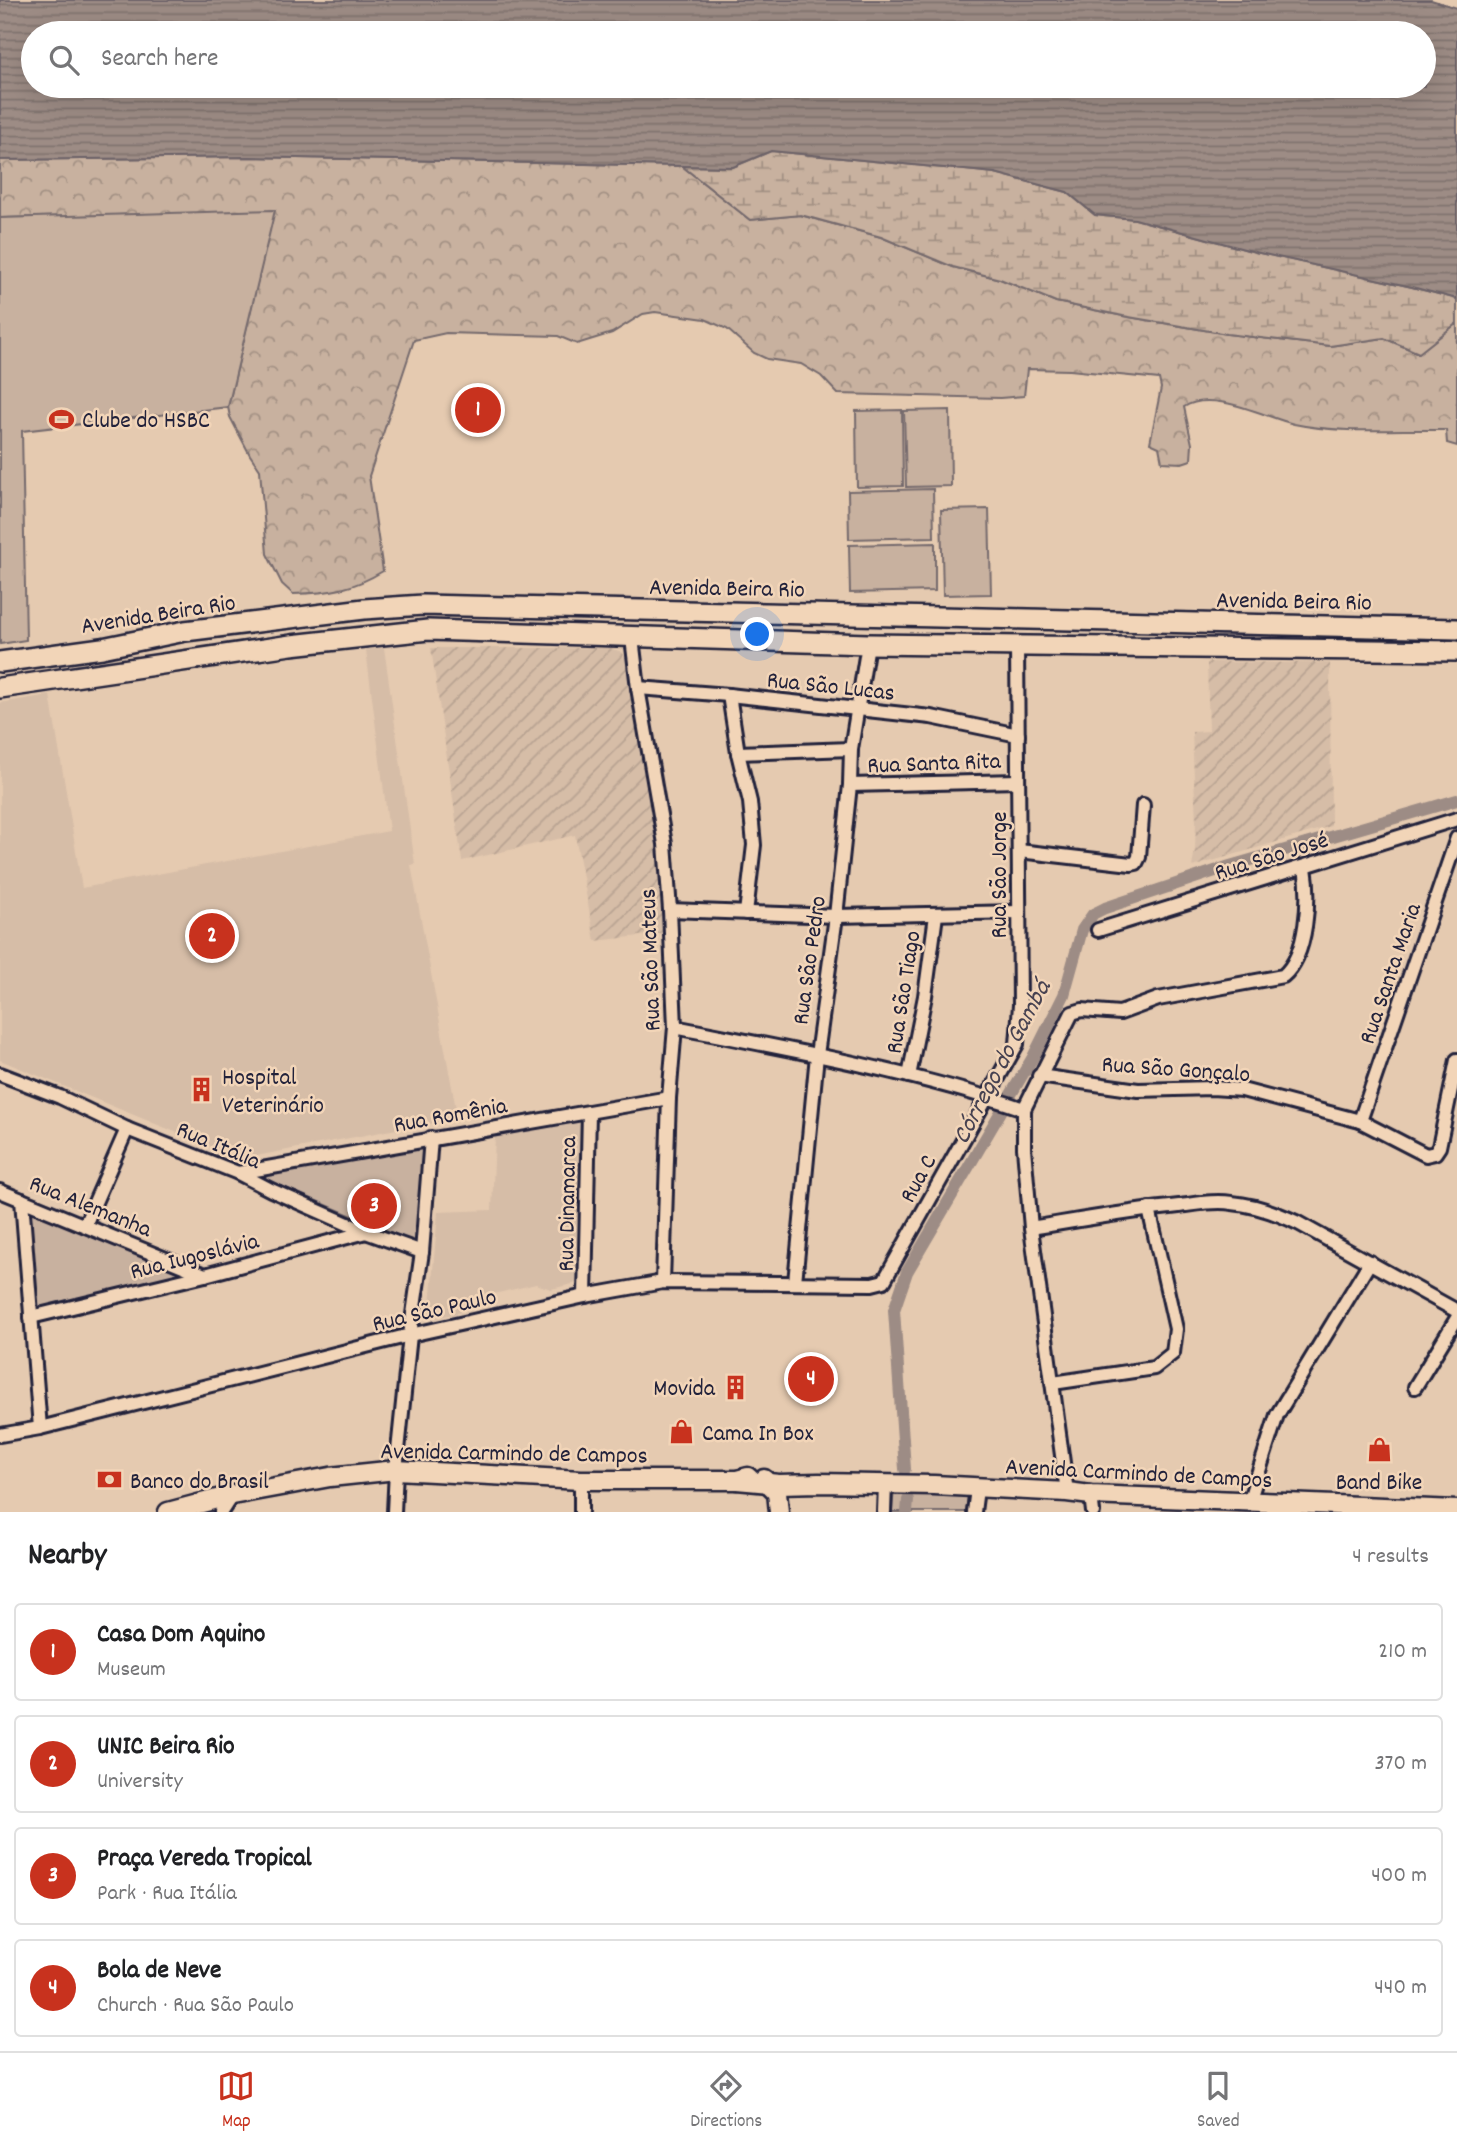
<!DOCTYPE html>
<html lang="en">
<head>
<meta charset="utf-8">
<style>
	:root { --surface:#fff; --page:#f2f2f2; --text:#202124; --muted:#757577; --line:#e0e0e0; --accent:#c8321e }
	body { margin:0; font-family:Dekko,sans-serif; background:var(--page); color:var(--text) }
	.you { position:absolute; left:758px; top:635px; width:24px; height:24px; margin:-18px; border:5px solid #fff; border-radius:50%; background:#1a73e8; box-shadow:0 0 0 10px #1a73e833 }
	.badge { display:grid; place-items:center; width:46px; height:46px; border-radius:50%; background:var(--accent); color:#fff; font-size:23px; font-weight:700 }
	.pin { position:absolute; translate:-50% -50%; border:4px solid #fff; box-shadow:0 2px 7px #0006 }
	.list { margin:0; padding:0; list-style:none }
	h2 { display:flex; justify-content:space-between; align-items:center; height:91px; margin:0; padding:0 28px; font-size:30px }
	h2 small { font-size:23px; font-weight:400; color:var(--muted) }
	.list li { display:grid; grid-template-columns:46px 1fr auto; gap:21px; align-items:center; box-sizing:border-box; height:98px; margin:0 14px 14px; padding:0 14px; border:2px solid var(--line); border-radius:7px }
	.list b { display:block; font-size:26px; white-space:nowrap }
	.list p { margin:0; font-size:23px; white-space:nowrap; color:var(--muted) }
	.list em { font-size:23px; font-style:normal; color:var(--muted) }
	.icon { flex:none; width:38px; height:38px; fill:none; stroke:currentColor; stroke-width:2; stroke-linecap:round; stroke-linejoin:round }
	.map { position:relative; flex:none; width:1457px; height:1512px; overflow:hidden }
	.search { position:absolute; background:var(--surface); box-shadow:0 7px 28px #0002; left:21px; right:21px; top:21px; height:77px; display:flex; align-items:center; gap:18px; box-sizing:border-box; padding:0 24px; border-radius:38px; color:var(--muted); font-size:26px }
	.sheet { height:539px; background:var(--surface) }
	nav { display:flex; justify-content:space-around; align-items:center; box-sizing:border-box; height:98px; border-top:2px solid var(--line); background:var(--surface); font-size:19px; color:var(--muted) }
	nav a { display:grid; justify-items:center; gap:4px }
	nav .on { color:var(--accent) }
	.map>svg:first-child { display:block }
	.built { fill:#d6bda7 }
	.industrial { fill:url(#industrial-furrows) }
	.forest { fill:url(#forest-crowns); stroke:#756a6d; stroke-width:2 }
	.wetland { fill:url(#wetland-marsh); stroke:#756a6d; stroke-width:2 }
	.green { fill:#c8b19f; stroke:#756a6d; stroke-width:2 }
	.water { fill:url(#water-rules); stroke:#6c6267; stroke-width:2; fill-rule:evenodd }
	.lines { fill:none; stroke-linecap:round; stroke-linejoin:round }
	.canal { stroke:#9d8c85; stroke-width:12 }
	.minor-casing { stroke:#22223b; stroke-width:18 }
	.secondary-casing { stroke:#22223b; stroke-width:23 }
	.primary-casing { stroke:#22223b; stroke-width:24 }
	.minor { stroke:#f2d5b8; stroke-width:12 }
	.secondary { stroke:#f2d5b8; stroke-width:18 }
	.primary { stroke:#f2d5b8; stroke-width:19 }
	.labels { text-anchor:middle; stroke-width:5; stroke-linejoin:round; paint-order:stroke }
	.poi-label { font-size:24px; fill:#22223b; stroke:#f2d5b8; text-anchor:start }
	.street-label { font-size:24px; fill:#22223b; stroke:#f2d5b8 }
	.water-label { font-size:26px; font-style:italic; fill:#474251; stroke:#f2d5b8 }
</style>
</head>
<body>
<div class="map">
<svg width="1457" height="1512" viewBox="0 0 1457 1512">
	<defs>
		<pattern id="industrial-furrows" width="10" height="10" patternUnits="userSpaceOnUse" patternTransform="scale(1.75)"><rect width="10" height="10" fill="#d6bda7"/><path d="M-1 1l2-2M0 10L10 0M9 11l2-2" fill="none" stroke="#b7a291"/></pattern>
		<pattern id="forest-crowns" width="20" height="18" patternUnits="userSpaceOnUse" patternTransform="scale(1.75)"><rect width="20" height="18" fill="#c8b19f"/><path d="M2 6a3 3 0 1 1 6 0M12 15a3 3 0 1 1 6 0" fill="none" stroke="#a29083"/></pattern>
		<pattern id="wetland-marsh" width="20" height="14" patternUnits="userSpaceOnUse" patternTransform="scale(1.75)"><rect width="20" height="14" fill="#c8b19f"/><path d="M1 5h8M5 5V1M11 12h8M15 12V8" fill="none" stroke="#a29083"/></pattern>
		<pattern id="water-rules" width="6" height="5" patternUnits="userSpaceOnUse" patternTransform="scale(1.75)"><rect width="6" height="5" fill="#9d8c85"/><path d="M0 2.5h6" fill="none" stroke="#80726e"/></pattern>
	</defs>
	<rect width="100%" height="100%" fill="#e5cab0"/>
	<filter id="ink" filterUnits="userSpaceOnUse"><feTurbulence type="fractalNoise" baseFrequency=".0143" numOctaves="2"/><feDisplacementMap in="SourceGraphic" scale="14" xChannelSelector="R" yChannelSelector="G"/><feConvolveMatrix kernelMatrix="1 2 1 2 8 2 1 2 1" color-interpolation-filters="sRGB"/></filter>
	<g filter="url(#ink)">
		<!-- built -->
		<g class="built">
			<polygon points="384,648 415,864 411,865 458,1120 412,1126 241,1159 0,1060 0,703 50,695 82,888 389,831 366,650"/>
			<polygon points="581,1122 583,1126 577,1283 551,1289 536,1284 481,1297 470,1310 432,1319 429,1317 438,1212 492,1210 495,1136"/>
		</g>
		<!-- industrial -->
		<g class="industrial">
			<polygon points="431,648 610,648 622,652 630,663 631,672 654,820 667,933 595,941 575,835 462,861"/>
			<polygon points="1207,662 1330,663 1331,826 1192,867 1195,849 1196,822 1192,732 1209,731"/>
		</g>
		<!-- forest -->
		<path class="forest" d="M248,157L682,166L750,220L800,215L881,237L953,267L1000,279L1056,302L1123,316L1227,334L1330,346L1384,338L1418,353L1457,323V446L1447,443L1446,430C1398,429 1341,434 1294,424C1265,417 1212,389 1184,407L1192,444L1191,460L1182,463L1162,462L1159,447L1150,443L1161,388L1159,379L1070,370L1027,369L1024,396L1000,398L838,394L821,376L801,364L767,359L754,353L727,329L705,319L655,312L643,314L612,333L577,344L558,336L446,333L414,340L369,476L383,571C352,590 329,593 293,594L282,584L267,554L260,470L250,455L230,417L228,407L274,211L0,218V160Z"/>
		<!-- wetland -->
		<polygon class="wetland" points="771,151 995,173 1067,192 1095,215 1135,219 1255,252 1412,287 1457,299 1457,323 1419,353 1384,338 1330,346 1227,334 1123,316 1056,302 1000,279 953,267 881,237 801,215 750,220 682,166 733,167"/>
		<!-- green -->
		<g class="green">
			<polygon points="275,210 228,407 22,431 26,640 0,644 0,218"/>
			<polygon points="902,410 903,486 857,487 856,411"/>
			<polygon points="950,410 951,486 906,487 904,411"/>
			<polygon points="933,489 934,537 849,539 848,491"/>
			<polygon points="989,509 991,594 943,595 941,510"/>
			<polygon points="935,543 935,591 850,593 849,545"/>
			<polygon points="419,1146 424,1152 418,1238 414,1242 255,1175"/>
			<polygon points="39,1211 177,1271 178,1274 176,1278 42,1310 37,1306 27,1215"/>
			<polygon points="894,1488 968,1496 966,1512 892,1512"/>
		</g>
		<!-- water -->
		<path class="water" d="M0,0H1431L1457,8V299L1412,287L1255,252L1135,219L1095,215L1067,192L995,173L771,151L733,167L248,157L0,160ZM33,33H1424V86H33Z"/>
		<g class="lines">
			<!-- canal -->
			<g class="canal">
				<polyline points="905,1469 894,1310 907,1272 1033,1057 1064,995 1082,930 1093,914 1105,908 1230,866 1457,800"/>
				<polyline points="907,1512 908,1500"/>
			</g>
			<defs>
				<g id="minor">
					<polyline points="632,638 638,688 665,844 670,910 675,1027 669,1098 663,1282"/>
					<polyline points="638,688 729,695 931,717 1018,735"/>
					<polyline points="729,695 738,753 750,802 754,845 746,913"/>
					<polyline points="738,753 851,749"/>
					<polyline points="850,785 1018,781"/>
					<polyline points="1019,851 1131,864 1136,863 1139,857 1143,805"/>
					<polyline points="670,910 836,916 1019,912"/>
					<polyline points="1098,930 1457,819"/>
					<path d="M675,1027C792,1050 910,1071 1024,1109"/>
					<polyline points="0,1074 60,1097 127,1129 238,1173 271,1190 366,1232 422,1252"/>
					<polyline points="909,1076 925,996 936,915"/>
					<polyline points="1039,1076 1138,1090 1212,1088 1242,1090 1360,1121 1426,1155 1435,1153 1439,1147 1457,1060"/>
					<polyline points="1360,1121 1457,838"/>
					<polyline points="238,1173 669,1098"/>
					<polyline points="0,1191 205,1275"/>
					<polyline points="22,1200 40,1428"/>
					<polyline points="85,1225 127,1129"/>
					<path d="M1031,1228C1080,1220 1129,1211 1179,1206C1196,1204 1215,1200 1232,1203C1256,1205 1277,1213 1298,1223L1457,1311"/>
					<polyline points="795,1282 817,1055 836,916 850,785 851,749 868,644"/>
					<polyline points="585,1296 589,1112"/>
					<polyline points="31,1317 205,1275 366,1232"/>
					<polyline points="1053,1383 1154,1368 1173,1353 1176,1329 1149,1209"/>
					<polyline points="1415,1387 1457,1318"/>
					<polyline points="0,1435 40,1428 410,1335 585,1296 663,1282 872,1284 884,1281 1017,1044 1020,1005 1017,646"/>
					<polyline points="581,1480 581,1512"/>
					<path d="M1067,1492L1031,1228L1024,1148V1109L1072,1013L1082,1010L1120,1013L1158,999L1283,976C1308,955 1310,897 1305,867"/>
					<polyline points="1091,1495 1093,1512"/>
					<polyline points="1249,1502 1277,1415 1370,1262"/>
					<polyline points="221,1512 232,1495"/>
					<polyline points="394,1512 396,1470 410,1335 422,1252 431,1138"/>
					<polyline points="884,1512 885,1484"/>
					<polyline points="974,1512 977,1489"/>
				</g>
				<g id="secondary">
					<polyline points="764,1479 777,1492 779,1512"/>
					<polyline points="737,1480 779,1484 819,1483 934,1485 1067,1492 1091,1495 1457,1510"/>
					<polyline points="168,1512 232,1495 330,1477 396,1470 581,1480 737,1480 748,1477"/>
				</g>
				<g id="primary">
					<polyline points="0,662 102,648 185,631 364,609 423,605 1457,629"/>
					<polyline points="0,688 291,645 428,630 868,644 1457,651"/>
				</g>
			</defs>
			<!-- minor casing -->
			<use href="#minor" class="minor-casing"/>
			<!-- secondary casing -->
			<use href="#secondary" class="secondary-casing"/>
			<!-- primary casing -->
			<use href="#primary" class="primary-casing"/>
			<!-- minor -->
			<use href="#minor" class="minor"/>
			<!-- secondary -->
			<use href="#secondary" class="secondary"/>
			<!-- primary -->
			<use href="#primary" class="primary"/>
		</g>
	</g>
	<!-- icons -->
	<defs>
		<symbol id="stadium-bare" viewBox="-9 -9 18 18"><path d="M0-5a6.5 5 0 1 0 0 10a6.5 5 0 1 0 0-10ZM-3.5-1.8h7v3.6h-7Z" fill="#c8321e" stroke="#f2d5b8" stroke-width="2.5" paint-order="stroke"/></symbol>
		<symbol id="building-bare" viewBox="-9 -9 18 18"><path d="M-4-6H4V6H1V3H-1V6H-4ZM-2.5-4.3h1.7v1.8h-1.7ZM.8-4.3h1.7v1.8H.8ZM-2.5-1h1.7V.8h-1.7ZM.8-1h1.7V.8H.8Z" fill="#c8321e" stroke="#f2d5b8" stroke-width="2.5" paint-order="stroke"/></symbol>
		<symbol id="shop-bare" viewBox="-9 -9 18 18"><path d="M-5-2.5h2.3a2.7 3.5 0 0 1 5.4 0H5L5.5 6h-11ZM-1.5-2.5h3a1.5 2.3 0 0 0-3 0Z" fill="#c8321e" stroke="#f2d5b8" stroke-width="2.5" paint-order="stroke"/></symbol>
		<symbol id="bank-bare" viewBox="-9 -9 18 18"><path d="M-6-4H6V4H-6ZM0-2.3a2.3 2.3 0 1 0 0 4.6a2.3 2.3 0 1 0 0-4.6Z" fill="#c8321e" stroke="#f2d5b8" stroke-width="2.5" paint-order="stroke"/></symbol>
	</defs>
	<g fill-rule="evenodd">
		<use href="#stadium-bare" x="44" y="402" width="35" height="35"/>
		<use href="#building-bare" x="184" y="1072" width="35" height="35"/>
		<use href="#building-bare" x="718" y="1370" width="35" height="35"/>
		<use href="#shop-bare" x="664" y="1414" width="35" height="35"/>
		<use href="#shop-bare" x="1362" y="1432" width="35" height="35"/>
		<use href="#bank-bare" x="92" y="1462" width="35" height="35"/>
	</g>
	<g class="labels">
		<!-- poi labels -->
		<g class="poi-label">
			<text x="82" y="427">Clube do HSBC</text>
			<text x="222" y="1084">Hospital<tspan x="222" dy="28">Veterinário</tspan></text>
			<text x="715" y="1395" text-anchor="end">Movida</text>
			<text x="702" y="1440">Cama In Box</text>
			<text x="130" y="1488">Banco do Brasil</text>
			<text x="1379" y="1489" text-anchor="middle">Band Bike</text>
		</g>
		<!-- street labels -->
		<g class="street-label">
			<text transform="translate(727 587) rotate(1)" y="8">Avenida Beira Rio</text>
			<text transform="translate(1294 600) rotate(1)" y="8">Avenida Beira Rio</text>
			<text transform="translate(158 613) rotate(-9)" y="8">Avenida Beira Rio</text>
			<text transform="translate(831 685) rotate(6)" y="8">Rua São Lucas</text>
			<text transform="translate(934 762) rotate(-2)" y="8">Rua Santa Rita</text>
			<text transform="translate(1271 855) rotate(-17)" y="8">Rua São José</text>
			<text transform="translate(998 875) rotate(-90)" y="8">Rua São Jorge</text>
			<text transform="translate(649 960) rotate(-92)" y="8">Rua São Mateus</text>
			<text transform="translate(808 960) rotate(-82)" y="8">Rua São Pedro</text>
			<text transform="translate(1389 973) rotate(-71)" y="8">Rua Santa Maria</text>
			<text transform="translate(902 992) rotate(-81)" y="8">Rua São Tiago</text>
			<text transform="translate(1176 1068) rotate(4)" y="8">Rua São Gonçalo</text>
			<text transform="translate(450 1114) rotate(-10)" y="8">Rua Romênia</text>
			<text transform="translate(219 1144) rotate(23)" y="8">Rua Itália</text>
			<text transform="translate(917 1178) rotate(-61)" y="8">Rua C</text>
			<text transform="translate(566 1204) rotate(-89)" y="8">Rua Dinamarca</text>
			<text transform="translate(91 1205) rotate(22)" y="8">Rua Alemanha</text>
			<text transform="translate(194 1255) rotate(-14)" y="8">Rua Iugoslávia</text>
			<text transform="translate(434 1309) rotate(-13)" y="8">Rua São Paulo</text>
			<text transform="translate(514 1452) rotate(1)" y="8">Avenida Carmindo de Campos</text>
			<text transform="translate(1139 1472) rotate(3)" y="8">Avenida Carmindo de Campos</text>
		</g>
		<!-- water labels -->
		<g class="water-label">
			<text transform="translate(1000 1061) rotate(-62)" y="9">Córrego do Gambá</text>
		</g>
	</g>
</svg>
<div class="you"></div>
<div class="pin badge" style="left:478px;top:410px">1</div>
<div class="pin badge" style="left:212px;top:936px">2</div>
<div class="pin badge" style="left:374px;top:1206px">3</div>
<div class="pin badge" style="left:811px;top:1379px">4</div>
<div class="search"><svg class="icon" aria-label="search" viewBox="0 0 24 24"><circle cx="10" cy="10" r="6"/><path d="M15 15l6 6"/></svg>Search here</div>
</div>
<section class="sheet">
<h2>Nearby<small>4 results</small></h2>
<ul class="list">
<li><span class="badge">1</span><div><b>Casa Dom Aquino</b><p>Museum</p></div><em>210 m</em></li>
<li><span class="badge">2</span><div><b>UNIC Beira Rio</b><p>University</p></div><em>370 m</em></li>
<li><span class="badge">3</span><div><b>Praça Vereda Tropical</b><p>Park · Rua Itália</p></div><em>400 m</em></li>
<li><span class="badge">4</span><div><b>Bola de Neve</b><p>Church · Rua São Paulo</p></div><em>440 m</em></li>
</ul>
</section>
<nav>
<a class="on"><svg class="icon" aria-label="map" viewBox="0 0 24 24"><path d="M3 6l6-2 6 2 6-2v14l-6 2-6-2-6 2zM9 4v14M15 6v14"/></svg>Map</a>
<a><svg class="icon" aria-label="directions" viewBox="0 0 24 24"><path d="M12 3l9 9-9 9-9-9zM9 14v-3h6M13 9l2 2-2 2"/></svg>Directions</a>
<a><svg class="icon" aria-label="saved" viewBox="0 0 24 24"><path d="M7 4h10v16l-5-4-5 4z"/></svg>Saved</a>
</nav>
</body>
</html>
